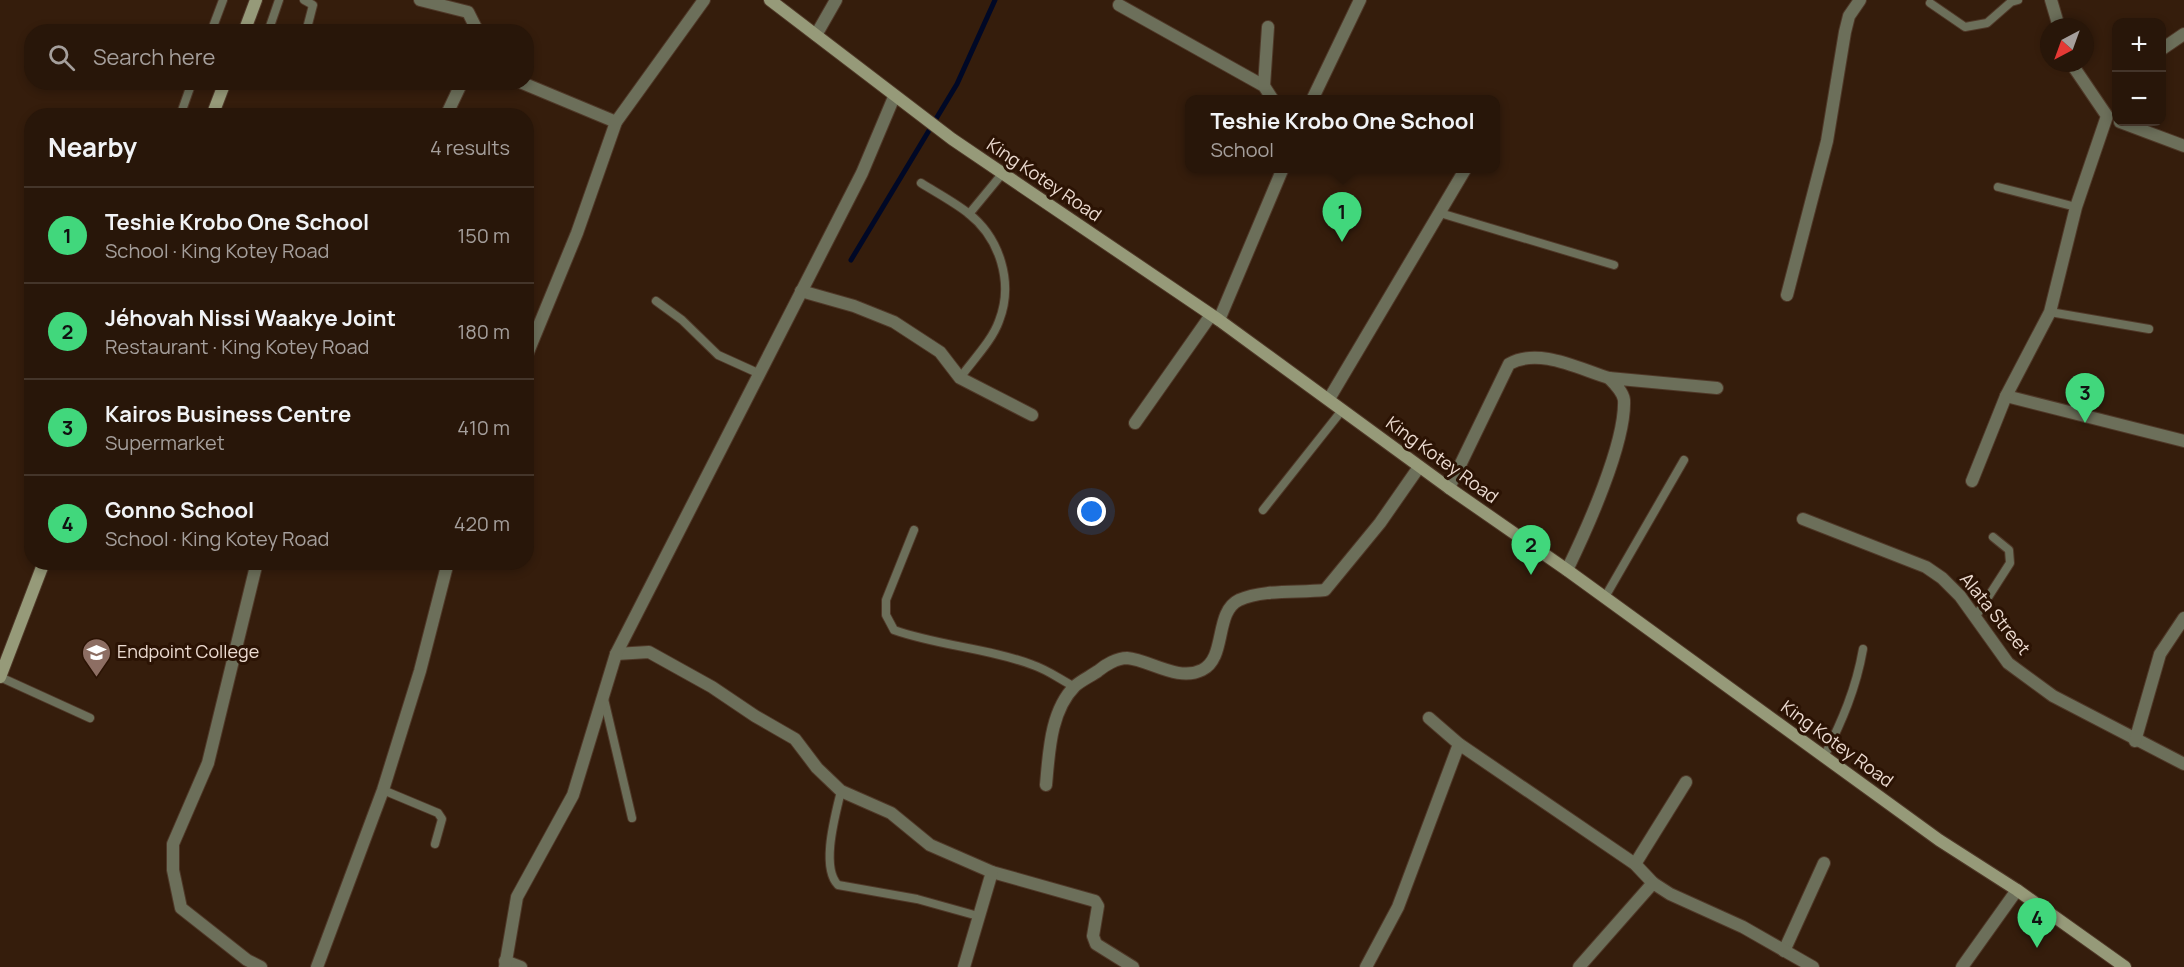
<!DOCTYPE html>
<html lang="en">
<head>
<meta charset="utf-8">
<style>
	:root { --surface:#281609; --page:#301f12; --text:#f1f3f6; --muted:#a59f9c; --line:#44352a; --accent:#41d77c }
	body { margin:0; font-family:Manrope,sans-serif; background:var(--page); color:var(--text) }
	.controls { position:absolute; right:18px; top:18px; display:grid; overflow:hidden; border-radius:12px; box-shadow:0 3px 9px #0003 }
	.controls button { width:54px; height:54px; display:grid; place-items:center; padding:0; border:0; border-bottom:2px solid var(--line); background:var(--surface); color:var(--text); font:30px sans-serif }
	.compass { position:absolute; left:2040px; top:18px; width:54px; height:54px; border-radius:50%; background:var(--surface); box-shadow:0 3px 9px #0003; rotate:221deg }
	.you { position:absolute; left:1092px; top:512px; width:21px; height:21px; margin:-15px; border:4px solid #fff; border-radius:50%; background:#1a73e8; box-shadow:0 0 0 9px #1a73e833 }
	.badge { display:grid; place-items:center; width:39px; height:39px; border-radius:50%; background:var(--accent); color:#111; font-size:20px; font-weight:700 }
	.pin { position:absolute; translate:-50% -50px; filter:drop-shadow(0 2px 3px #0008) }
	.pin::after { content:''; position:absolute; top:32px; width:21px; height:18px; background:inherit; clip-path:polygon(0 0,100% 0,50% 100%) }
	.popup { position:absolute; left:1185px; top:95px; width:315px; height:78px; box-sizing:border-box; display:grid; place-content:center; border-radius:12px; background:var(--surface); filter:drop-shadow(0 2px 4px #0005); font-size:20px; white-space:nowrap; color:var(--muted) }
	.popup b { font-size:22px; color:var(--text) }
	.popup::after { content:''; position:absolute; left:50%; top:100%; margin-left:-12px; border:12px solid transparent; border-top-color:var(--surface) }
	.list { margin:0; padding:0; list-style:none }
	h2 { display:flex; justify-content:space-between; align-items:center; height:78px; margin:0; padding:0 24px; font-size:26px }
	h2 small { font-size:20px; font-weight:400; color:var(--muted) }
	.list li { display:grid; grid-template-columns:39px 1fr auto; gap:18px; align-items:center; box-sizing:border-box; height:96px; padding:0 24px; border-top:2px solid var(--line) }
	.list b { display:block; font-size:22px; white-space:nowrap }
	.list p { margin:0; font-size:20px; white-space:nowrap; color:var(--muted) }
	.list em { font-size:20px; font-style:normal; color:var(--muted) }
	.icon { flex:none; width:33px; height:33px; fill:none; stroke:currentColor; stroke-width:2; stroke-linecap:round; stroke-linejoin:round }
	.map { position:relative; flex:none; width:2184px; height:967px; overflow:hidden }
	.search { position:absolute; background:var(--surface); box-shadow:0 3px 9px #0003; left:24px; top:24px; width:510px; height:66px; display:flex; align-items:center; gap:15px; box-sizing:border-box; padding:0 21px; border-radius:24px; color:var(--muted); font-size:22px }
	.panel { position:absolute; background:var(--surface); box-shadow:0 3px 9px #0003; left:24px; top:108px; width:510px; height:462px; border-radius:24px }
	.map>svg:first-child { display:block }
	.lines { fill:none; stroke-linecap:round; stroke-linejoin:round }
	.stream { stroke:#000826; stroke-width:5 }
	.lane-casing { stroke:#4f3828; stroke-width:10 }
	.street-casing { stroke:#4f3828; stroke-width:14 }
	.secondary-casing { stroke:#4f3828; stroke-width:14 }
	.lane { stroke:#6c6f5a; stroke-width:8 }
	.street { stroke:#6c6f5a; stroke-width:12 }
	.secondary { stroke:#969a79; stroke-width:12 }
	.labels { text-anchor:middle; stroke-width:6; stroke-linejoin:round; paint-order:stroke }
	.street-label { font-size:18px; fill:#eddcd2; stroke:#2b1304 }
	.poi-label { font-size:18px; fill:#eddcd2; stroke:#2b1304; text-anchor:start }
</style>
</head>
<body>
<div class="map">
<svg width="2184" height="967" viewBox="0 0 2184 967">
	<rect width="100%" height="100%" fill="#351d0c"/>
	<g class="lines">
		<!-- stream -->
		<polyline class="stream" points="851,260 957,84 995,0"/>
		<defs>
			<g id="lane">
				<polyline points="304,0 313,5 306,32"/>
				<polyline points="1930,3 1965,27 1987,23 2011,2 2018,0"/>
				<polyline points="211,32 223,0"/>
				<polyline points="268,32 279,0"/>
				<polyline points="180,116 192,82"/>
				<path d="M921,183C937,193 954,202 968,213C1000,238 1014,283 999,321C992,341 972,361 960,378"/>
				<polyline points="1998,187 2076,207"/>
				<polyline points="1440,213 1614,265"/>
				<polyline points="969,214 1002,174"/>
				<polyline points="656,301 682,320 718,355 760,374"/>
				<polyline points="2050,312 2149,329"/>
				<polyline points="1263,510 1343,409"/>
				<path d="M914,530L886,600V615L894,630C939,646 988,648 1033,665C1048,670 1061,680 1075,687"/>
				<polyline points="1605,597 1684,460"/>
				<polyline points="1976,616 2010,563 2009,550 1993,537"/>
				<polyline points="0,677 90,718"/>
				<polyline points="604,699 632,818"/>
				<path d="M1824,757C1842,721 1856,689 1863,649"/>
				<polyline points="383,790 438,813 442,819 435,844"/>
				<path d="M841,791C836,813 820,867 838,885L917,899L978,916"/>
			</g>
			<g id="street">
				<polyline points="420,0 468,12 478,32"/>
				<polyline points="2051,0 2059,27"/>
				<polyline points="1119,5 1264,86 1273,100"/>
				<polyline points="816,35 836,0"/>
				<polyline points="2162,49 2184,34"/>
				<polyline points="520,82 616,122"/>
				<polyline points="1264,86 1268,27"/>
				<polyline points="1312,100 1360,0"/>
				<polyline points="446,116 462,82"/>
				<polyline points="2120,122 2184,146"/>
				<polyline points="801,291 854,306 894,322 940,352 960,378 1032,415"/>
				<polyline points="1787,295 1827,141 1845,32 1849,16 1860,0"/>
				<polyline points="1219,320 1283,168"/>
				<polyline points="526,357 577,233 616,122 704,0"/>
				<polyline points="2006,396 2184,441"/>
				<polyline points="1329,399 1466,168"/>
				<polyline points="1135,423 1211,315"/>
				<polyline points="1972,481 2006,396 2050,312 2076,207 2107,116 2071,63"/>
				<path d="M1449,488L1509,364C1539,347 1579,369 1609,378"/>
				<polyline points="1803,519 1926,567 1942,578 1960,596 2008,663 2053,696 2184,764"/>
				<polyline points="257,562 208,763 173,844 173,870 181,908 247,960 261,967"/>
				<path d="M1567,570C1586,531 1626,443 1624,400C1623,392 1615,384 1609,378L1717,388"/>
				<polyline points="616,654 649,652 712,687 755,716 795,739 817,768 841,791 891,813 930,845 992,872 1095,901 1098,906 1093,936 1096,944 1133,967"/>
				<polyline points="1429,718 1459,744 1635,864 1653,883"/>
				<polyline points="2135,741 2160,654 2184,618"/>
				<path d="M1046,785C1049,753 1050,711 1075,686C1082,680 1091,676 1098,671C1105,665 1117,658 1127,658C1150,660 1178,682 1202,670C1227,658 1214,612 1239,600C1264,589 1298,593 1325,590L1380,523L1419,467"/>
				<polyline points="1635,864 1686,782"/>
				<polyline points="1784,951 1824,863"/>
				<polyline points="505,961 521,967"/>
				<polyline points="317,967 383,790 420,671 448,562"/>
				<polyline points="505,967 517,897 573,795 616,654 862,173 894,97"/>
				<polyline points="964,967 992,872"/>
				<polyline points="1366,967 1398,907 1459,744"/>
				<polyline points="1579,967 1653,883 1670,894 1743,927 1813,967"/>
				<polyline points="1962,967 2017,890"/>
			</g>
			<g id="secondary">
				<polyline points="770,0 952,139 1219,320 1449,488 1567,570 1939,840 2017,890 2125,967"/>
				<polyline points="244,32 256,0"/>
				<polyline points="212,116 225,82"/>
				<polyline points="0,677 44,562"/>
			</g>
		</defs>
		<!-- lane casing -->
		<use href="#lane" class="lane-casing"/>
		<!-- street casing -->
		<use href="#street" class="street-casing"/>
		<!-- secondary casing -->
		<use href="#secondary" class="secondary-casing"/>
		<!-- lane -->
		<use href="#lane" class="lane"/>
		<!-- street -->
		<use href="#street" class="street"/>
		<!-- secondary -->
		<use href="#secondary" class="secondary"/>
	</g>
	<!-- icons -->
	<defs>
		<symbol id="school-pin" viewBox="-11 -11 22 30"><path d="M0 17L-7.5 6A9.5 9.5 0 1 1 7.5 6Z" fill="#8d6e63" stroke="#2b1304"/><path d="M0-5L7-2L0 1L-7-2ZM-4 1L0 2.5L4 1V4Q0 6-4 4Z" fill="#fff"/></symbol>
	</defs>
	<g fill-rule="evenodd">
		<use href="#school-pin" x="80" y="636" width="33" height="45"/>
	</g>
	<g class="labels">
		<!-- street labels -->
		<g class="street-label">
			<text transform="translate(1044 180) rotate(34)" y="6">King Kotey Road</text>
			<text transform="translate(1442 460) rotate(36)" y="6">King Kotey Road</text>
			<text transform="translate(1995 614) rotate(51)" y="6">Alata Street</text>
			<text transform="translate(1837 744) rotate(36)" y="6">King Kotey Road</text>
		</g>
		<!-- poi labels -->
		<g class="poi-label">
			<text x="117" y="658">Endpoint College</text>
		</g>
	</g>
</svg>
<div class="controls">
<button>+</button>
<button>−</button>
</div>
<svg class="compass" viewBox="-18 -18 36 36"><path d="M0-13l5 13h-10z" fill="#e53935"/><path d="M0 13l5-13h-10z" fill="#a59f9c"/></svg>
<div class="you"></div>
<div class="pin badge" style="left:1342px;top:242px">1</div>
<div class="popup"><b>Teshie Krobo One School</b>School</div>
<div class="pin badge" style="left:1531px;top:575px">2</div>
<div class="pin badge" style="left:2085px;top:423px">3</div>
<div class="pin badge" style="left:2037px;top:948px">4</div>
<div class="search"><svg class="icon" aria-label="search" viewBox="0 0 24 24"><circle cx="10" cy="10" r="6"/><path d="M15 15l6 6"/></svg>Search here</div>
<section class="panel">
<h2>Nearby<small>4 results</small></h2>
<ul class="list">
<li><span class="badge">1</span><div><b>Teshie Krobo One School</b><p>School · King Kotey Road</p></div><em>150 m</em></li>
<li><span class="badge">2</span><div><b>Jéhovah Nissi Waakye Joint</b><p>Restaurant · King Kotey Road</p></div><em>180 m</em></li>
<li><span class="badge">3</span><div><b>Kairos Business Centre</b><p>Supermarket</p></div><em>410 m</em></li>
<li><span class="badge">4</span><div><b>Gonno School</b><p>School · King Kotey Road</p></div><em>420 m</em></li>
</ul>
</section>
</div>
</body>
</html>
